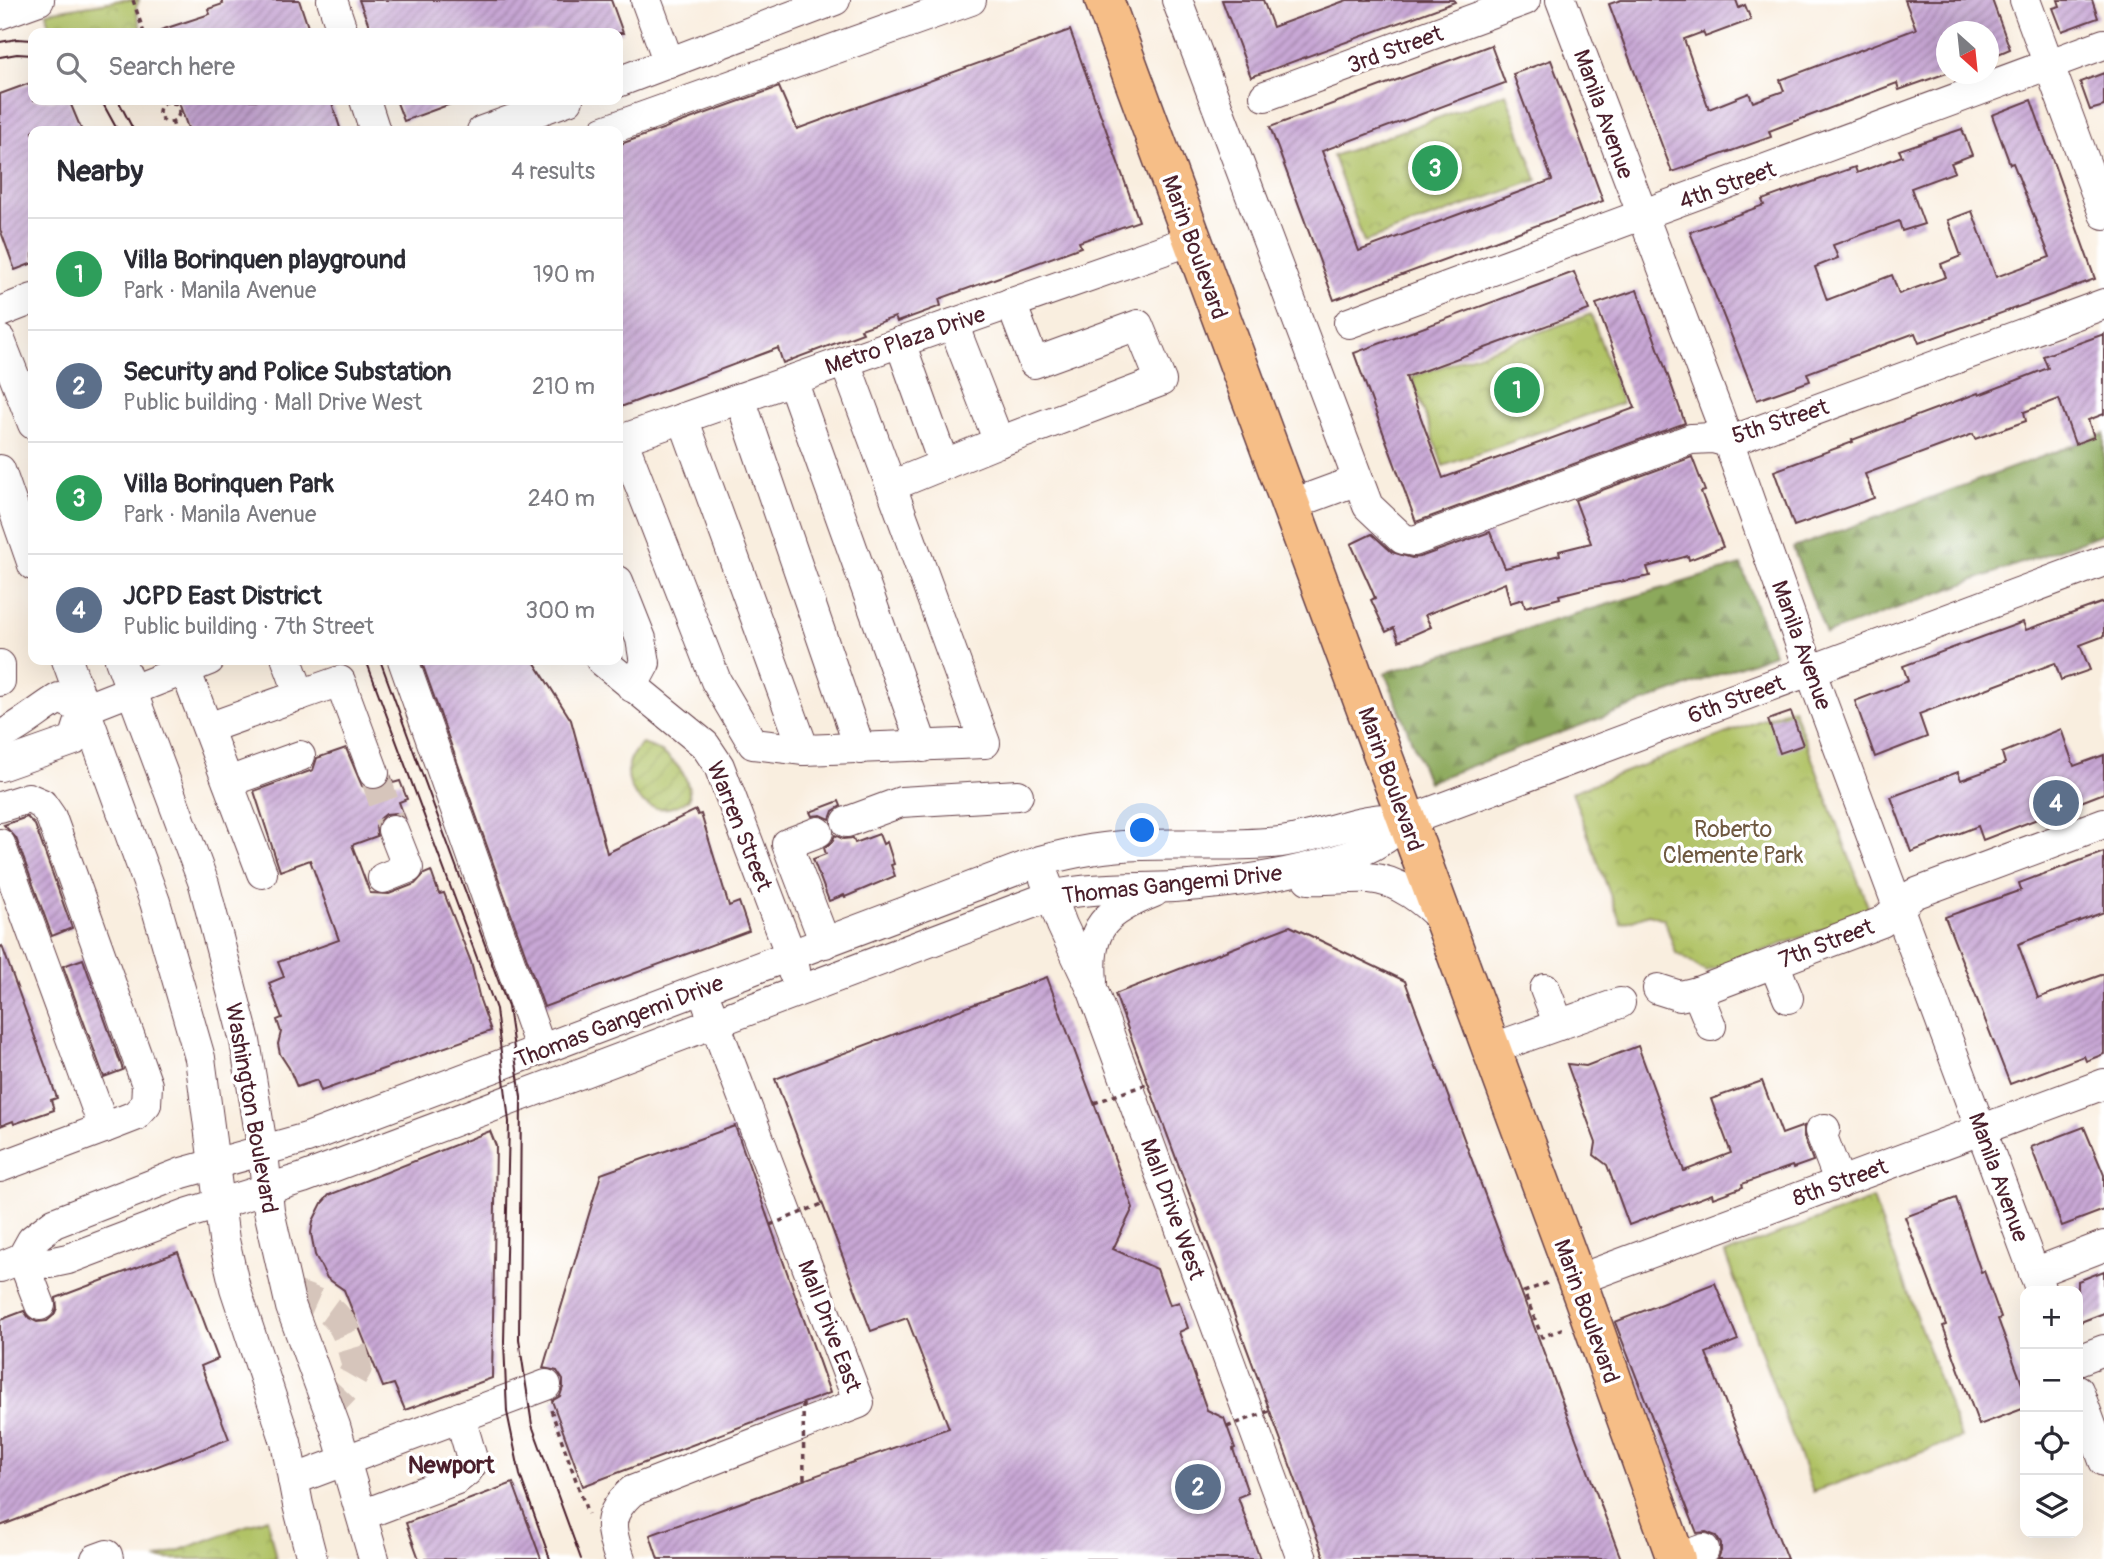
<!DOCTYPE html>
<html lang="en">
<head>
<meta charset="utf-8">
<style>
	:root { --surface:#fff; --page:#f2f2f3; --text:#2b2b33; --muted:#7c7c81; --line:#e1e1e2; --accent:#c8321e }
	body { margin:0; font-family:Pangolin,sans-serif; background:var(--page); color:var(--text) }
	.controls { position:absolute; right:21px; bottom:21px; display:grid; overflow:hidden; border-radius:14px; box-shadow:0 7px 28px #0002 }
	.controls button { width:63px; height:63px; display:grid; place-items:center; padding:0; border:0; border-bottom:2px solid var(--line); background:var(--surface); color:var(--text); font:35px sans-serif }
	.compass { position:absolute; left:1936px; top:21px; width:63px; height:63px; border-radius:50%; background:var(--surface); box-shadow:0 7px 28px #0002; rotate:153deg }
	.you { position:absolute; left:1143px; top:831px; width:24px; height:24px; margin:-18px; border:5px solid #fff; border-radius:50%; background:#1a73e8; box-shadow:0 0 0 10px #1a73e833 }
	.badge { display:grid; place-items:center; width:46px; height:46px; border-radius:50%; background:var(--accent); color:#fff; font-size:23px; font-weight:700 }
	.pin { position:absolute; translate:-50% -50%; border:4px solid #fff; box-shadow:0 2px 7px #0006 }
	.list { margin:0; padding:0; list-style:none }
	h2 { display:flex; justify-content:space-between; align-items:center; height:91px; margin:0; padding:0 28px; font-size:30px }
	h2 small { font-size:23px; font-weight:400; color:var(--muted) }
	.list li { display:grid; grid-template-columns:46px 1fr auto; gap:21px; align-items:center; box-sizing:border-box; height:112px; padding:0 28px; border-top:2px solid var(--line) }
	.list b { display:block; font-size:26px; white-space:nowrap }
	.list p { margin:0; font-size:23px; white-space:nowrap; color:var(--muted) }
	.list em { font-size:23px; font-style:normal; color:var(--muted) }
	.icon { flex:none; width:38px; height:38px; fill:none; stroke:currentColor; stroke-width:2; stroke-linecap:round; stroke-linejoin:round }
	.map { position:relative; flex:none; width:2104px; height:1559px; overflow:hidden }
	.search { position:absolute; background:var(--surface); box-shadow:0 7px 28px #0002; left:28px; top:28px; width:595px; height:77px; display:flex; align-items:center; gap:18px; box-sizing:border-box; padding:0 24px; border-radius:14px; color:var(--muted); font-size:26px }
	.panel { position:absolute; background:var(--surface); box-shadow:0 7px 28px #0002; left:28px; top:126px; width:595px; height:539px; border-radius:14px }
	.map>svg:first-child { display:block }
	.forest { fill:url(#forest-firs); stroke:#6b6443; stroke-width:2 }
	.park { fill:url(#park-crowns); stroke:#7e7148; stroke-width:2 }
	.garden { fill:url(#garden-furrows); stroke:#7e7148; stroke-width:2 }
	.building { fill:url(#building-hatch) }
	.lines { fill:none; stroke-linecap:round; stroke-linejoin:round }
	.minor-tunnel { stroke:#d6c5bb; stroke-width:30; stroke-dasharray:30 15; stroke-linecap:butt }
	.minor-casing { stroke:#643e46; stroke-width:32 }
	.major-casing { stroke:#643e46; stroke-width:41 }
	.path { stroke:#643e46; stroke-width:3.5; stroke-dasharray:5 5; stroke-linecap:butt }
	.minor { stroke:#fff; stroke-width:30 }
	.major { stroke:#f6be87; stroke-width:38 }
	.tram { stroke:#4a1f2b; stroke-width:2 }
	.path-bridge { stroke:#643e46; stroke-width:3.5; stroke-dasharray:5 5; stroke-linecap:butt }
	.labels { text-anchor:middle; stroke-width:7; stroke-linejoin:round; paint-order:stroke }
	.street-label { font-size:23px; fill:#4a1f2b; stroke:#fff }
	.park-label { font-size:23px; fill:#6e5840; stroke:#fff }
	.neighbourhood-label { font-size:24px; font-weight:bold; fill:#4a1f2b; stroke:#fff }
</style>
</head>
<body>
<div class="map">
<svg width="2104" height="1559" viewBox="0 0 2104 1559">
	<defs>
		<pattern id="forest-firs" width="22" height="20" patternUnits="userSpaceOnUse" patternTransform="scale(1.75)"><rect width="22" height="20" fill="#8ca95b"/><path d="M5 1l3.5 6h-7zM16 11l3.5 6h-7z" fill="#74894b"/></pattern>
		<pattern id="park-crowns" width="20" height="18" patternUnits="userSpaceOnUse" patternTransform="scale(1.75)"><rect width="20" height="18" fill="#b1c366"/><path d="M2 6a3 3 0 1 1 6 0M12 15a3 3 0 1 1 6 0" fill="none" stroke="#9aa759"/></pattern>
		<pattern id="garden-furrows" width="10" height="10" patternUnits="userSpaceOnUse" patternTransform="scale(1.75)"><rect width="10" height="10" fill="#b1c366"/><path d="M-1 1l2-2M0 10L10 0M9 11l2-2" fill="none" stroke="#9aa759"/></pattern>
		<pattern id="building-hatch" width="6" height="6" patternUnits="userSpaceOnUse" patternTransform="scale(1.75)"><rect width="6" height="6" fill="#c8a7d5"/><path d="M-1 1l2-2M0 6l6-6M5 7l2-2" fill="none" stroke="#a487ad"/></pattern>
	</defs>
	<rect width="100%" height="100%" fill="#fff"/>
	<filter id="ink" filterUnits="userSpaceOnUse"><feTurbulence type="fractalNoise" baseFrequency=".0143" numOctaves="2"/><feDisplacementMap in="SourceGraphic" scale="14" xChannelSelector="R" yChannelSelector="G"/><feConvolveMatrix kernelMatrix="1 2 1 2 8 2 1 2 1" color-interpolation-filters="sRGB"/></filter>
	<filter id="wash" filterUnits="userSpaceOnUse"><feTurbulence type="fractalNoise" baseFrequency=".00686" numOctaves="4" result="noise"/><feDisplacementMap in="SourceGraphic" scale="28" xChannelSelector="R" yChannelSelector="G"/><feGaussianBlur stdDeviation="1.57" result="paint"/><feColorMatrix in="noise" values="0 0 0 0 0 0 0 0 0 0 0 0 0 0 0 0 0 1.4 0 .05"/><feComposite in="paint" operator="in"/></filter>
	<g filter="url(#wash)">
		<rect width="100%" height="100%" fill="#f9eedf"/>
		<!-- forest -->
		<g class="forest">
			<polygon points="2104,434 2104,533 1826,634 1793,548"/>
			<polygon points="1741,565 1774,654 1428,782 1385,673 1565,617"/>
		</g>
		<!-- park -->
		<g class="park">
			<polygon points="122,0 139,0 136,8 142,33 66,33 49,25 47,12"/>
			<polygon points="1506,93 1537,180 1364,242 1333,156"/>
			<polygon points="1591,314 1622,403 1443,466 1412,377"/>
			<polygon points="1793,708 1870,912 1706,972 1676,953 1664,919 1649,914 1621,924 1572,792"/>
			<polygon points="1873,1199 1961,1438 1813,1492 1725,1254"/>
			<polygon points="267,1518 276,1559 156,1559"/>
		</g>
		<!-- garden -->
		<path class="garden" d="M642,744C666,750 692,773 689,799C641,832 608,771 642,744Z"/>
		<g id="blocks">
			<!-- building -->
			<g class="building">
				<polygon points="221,0 299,0 310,33 162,33 161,30 210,14 208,9 223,4"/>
				<polygon points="359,0 611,0 623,33 372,33"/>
				<polygon points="1222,0 1263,0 1273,27 1347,0 1454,0 1455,2 1251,77"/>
				<polygon points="1621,0 1736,0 1739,8 1745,5 1751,20 1705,37 1703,32 1684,39 1709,109 1749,93 1753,102 1784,91 1780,80 1916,29 1905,0 1992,0 2010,49 1989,58 1989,32 1947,32 1947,73 1899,90 1897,83 1769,131 1771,137 1672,172 1609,4"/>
				<polygon points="2058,0 2092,0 2098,18 2062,31 2053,8 2060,6"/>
				<polygon points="1070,30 1139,221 1079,242 1081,247 939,299 941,306 897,322 895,317 861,329 863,333 783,363 778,348 618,408 618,145 779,87 797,129"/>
				<polygon points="1491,45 1505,83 1322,151 1359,251 1552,180 1513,74 1551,60 1603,201 1334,300 1270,127"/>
				<polygon points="2104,73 2104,106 2090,110 2080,82"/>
				<polygon points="33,82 33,100 69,100 82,131 33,131 33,263 15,270 0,229 0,94"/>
				<polygon points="178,100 331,100 341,131 189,131"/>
				<polygon points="396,100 456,100 456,102 404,121"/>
				<polygon points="2031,100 2095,279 1919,343 1915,333 1872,349 1807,373 1810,381 1757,400 1690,232 1764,205 1762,200 1855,167 1857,173 1902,156 1899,150 1962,129 1972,155 1951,163 1955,172 1911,188 1924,224 1902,231 1899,221 1833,245 1838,258 1815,267 1827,300 1892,275 1899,294 1946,277 1941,264 1961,256 1948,220 1972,211 1996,277 2050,257 2013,163 2010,164 1992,115"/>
				<polygon points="1574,272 1589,310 1406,377 1443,478 1635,408 1596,304 1637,290 1685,423 1416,522 1354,353"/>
				<polygon points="2104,334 2104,414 2088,420 2094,437 2075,444 2059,399 2024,412 2026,421 1975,439 1973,434 1865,474 1874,498 1794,526 1774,471 1853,442 1852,440 1978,393 1979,395 2048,368 2043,356"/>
				<polygon points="1692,457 1705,491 1701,492 1723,547 1689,560 1688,556 1647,567 1650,576 1583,589 1559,595 1560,598 1525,607 1523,599 1510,603 1505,583 1425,615 1431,627 1399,641 1394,628 1386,632 1371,600 1375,598 1370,586 1351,544 1372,534 1392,552 1412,558 1420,557 1490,532 1505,568 1560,555 1559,551 1591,543 1575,500"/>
				<polygon points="2104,602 2104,636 2080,645 2090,670 2061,680 2055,663 1919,714 1927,737 1875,757 1855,701 1908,681 1903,666 2023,622 2026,630"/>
				<polygon points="421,660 533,660 571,720 607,853 696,810 698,815 701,814 729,906 739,902 749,931 544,1007"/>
				<polygon points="1791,712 1803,745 1780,753 1768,720"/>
				<polygon points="2061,729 2074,766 2104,755 2104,793 1983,840 1978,826 1911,852 1891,797 1958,772 1961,780 2000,766 2005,763 2002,753"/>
				<polygon points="346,748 362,786 370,790 379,790 387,785 391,777 393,783 400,781 407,799 399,802 405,818 396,813 386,814 380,819 376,827 377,836 352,845 370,893 389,894 415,884 424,874 431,871 439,894 444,893 471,962 480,1000 491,1031 321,1091 317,1080 297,1087 289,1068 280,1054 278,1044 281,1032 277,1020 282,1018 269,983 284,977 278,962 339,940 310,860 280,871 254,791 313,770 317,758"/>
				<polygon points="839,801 841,806 833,811 830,819 821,815 812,816 810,812"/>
				<polygon points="27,817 35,825 72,928 52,936 16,838 4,825"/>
				<polygon points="879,834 883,844 887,842 894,864 891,865 895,876 845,897 844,895 829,901 813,859 826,854 824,848 832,842 835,835 843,839 853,838 855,843"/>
				<polygon points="2104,852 2104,912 2018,944 2038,998 2104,974 2104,1054 2086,1061 2084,1056 2010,1084 1945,917 2021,890 2019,883"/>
				<polygon points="1290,926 1405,981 1621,1559 1325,1559 1115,994"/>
				<polygon points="2,946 57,1098 51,1100 54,1110 14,1124 13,1121 0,1126 0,947"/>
				<polygon points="83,959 123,1070 104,1077 63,966"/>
				<polygon points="1047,977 1133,1208 1113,1249 1157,1269 1170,1305 1179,1302 1188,1328 1179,1332 1207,1410 1224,1418 1235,1448 1233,1449 1248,1493 1238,1497 1260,1559 658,1559 650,1535 949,1428 907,1318 871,1331 775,1079"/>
				<polygon points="1638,1046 1684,1171 1731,1153 1711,1099 1762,1081 1782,1134 1804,1126 1804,1137 1813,1161 1793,1168 1792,1166 1742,1184 1743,1187 1713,1198 1712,1194 1629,1225 1607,1165 1594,1155 1596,1143 1567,1064 1586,1066"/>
				<polygon points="735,1126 830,1393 583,1486 552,1401 560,1396 563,1387 563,1380 557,1371 543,1368 601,1174"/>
				<polygon points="2084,1127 2104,1175 2104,1210 2062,1226 2031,1147"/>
				<polygon points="490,1131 496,1146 492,1378 405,1410 394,1384 383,1387 344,1290 327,1278 315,1255 311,1233 313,1221 322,1203 329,1195"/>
				<polygon points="1956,1198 1981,1272 1984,1271 2001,1318 1998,1319 2025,1392 2025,1408 1979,1425 1943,1326 1946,1325 1905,1217"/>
				<polygon points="178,1252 218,1359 201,1366 229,1439 0,1526 0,1320 24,1311 29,1318 37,1322 47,1321 54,1315 57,1308 56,1298"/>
				<polygon points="2104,1271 2104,1313 2078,1323 2078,1281"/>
				<polygon points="1715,1283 1738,1340 1706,1353 1787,1559 1718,1559 1721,1551 1721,1544 1716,1536 1706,1532 1697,1533 1615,1322"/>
				<polygon points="513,1483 541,1559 419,1559 406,1523"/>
			</g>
		</g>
	</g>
	<g filter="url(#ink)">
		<use href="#blocks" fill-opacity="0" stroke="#643e46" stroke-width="2"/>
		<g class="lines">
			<!-- minor-tunnel -->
			<g class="minor-tunnel">
				<polyline points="374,773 393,830"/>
				<path d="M288,1293C337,1308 345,1317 357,1368L345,1389L328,1407"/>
			</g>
			<defs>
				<g id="minor">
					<polyline points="332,0 343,33"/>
					<polyline points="646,0 669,63"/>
					<polyline points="1177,0 1368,506 1403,539 1414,541 1691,439 1713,438 1728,442 2104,304"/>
					<polyline points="1561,0 1718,413 1800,643 2041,1291"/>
					<polyline points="2025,0 2104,214"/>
					<polyline points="0,14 39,0"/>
					<polyline points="618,82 835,0"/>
					<polyline points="1265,96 1525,0"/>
					<polyline points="365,100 375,131"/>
					<polyline points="482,131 568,100"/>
					<polyline points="604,131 971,0"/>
					<polyline points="0,312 33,299"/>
					<polyline points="1349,323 2104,44"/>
					<polyline points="953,324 999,442"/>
					<polyline points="0,340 33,424"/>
					<polyline points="900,342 944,465"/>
					<polyline points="845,362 891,486"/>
					<polyline points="792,380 923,747"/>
					<polyline points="740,398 860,749"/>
					<polyline points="683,418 804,750"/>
					<polyline points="622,439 716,681 753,744 804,750 985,743 891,486 999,442 1161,381 1138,325 1034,363 1011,303"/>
					<polyline points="618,441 1192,240"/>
					<polyline points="0,470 33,565"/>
					<polyline points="1290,505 1358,480"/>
					<polyline points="618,581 641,639 645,663 632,687"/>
					<polyline points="67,660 155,902 200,1058 224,1240 235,1288 286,1442 298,1505 312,1559"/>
					<polyline points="120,660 204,884 245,1041 263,1152 269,1211 291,1307 335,1426 374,1559"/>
					<polyline points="403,660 541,1050"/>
					<polyline points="601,660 705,745 719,766 791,956 795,970 793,972"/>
					<polyline points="0,665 0,681"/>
					<polyline points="185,669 262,873"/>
					<polyline points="300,695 340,681 374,773"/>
					<polyline points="84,709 209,660"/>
					<polyline points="208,728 300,695 287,660"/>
					<path d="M0,736C22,726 39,710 59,698L84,709"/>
					<polyline points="0,766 74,740 84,709"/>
					<polyline points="228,782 300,756"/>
					<polyline points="0,807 28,798 42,804 51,817 147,1085 146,1104 135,1116 104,1128"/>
					<polyline points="847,822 901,802 1018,795"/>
					<polyline points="818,832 787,844 825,943"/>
					<polyline points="0,844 104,1128 0,1167"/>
					<polyline points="383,878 408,868 393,830"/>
					<polyline points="1045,879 1062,925 1093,991 1302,1559"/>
					<path d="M1308,879C1329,880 1349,877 1369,878C1399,880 1424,901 1444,921"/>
					<polyline points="1774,963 1788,998"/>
					<path d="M1092,981C1087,927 1106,911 1154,892"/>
					<polyline points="1545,989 1559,1025"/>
					<polyline points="1658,989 1680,996 1697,992 1882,922 1914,894 2104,823"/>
					<polyline points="1697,992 1711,1026"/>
					<polyline points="1491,1049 1620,1003"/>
					<polyline points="1825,1129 1820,1131 1840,1183"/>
					<path d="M22,1258L32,1240L54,1223L182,1173L307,1138L1040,861C1073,852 1106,846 1141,845C1187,843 1235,847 1281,842C1323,837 1365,812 1407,821"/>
					<polyline points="22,1258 40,1305"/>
					<path d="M0,1267L22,1258L49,1263L68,1259L189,1213L303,1178L1051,896C1092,887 1132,889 1174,887C1219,884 1263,879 1307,868C1345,859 1377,849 1407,821L2104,561"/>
					<polyline points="2034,1273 2104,1246"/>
					<polyline points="1577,1280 2104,1084"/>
					<polyline points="2078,1360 2104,1350"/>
					<polyline points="2078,1390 2104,1461"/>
					<polyline points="293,1480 546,1385"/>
					<polyline points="362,1515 457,1479 467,1471 473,1462 460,1417"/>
					<polyline points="96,1559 107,1555 108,1559"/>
					<path d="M620,1559C609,1527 606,1515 632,1491L859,1403L708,1005"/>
					<polyline points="1676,1559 1704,1549"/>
				</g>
				<polyline id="major" points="1104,0 1583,1297 1676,1559"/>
			</defs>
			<!-- minor casing -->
			<use href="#minor" class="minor-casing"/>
			<!-- major casing -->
			<use href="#major" class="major-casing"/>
			<!-- path -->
			<g class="path">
				<polyline points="133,0 144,33"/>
				<circle cx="169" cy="112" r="10"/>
				<polyline points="172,121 175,131"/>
				<polyline points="1547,1283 1524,1292 1542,1337 1564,1328"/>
				<polyline points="551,1410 588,1514"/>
			</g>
			<!-- minor -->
			<use href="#minor" class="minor"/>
			<!-- major -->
			<use href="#major" class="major"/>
			<!-- tram -->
			<g class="tram">
				<polyline points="0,42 17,39 33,40"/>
				<polyline points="0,57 17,54 33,55"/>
				<polyline points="101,100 118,131"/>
				<polyline points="118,100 134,131"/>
				<polyline points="366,660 496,1009 509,1122 504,1342 507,1412 520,1475 550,1559"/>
				<polyline points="380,660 508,1007 521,1097 519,1339 532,1425 581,1559"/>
			</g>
			<!-- path-bridge -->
			<g class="path-bridge">
				<polyline points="1094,1103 1147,1084"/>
				<polyline points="770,1225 822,1204"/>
				<polyline points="803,1404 804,1479"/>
				<polyline points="1227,1427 1269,1411"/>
			</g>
		</g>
	</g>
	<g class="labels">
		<!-- street labels -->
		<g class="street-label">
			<text transform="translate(1395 49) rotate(-20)" y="8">3rd Street</text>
			<text transform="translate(1604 114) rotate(70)" y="8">Manila Avenue</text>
			<text transform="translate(1727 185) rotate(-20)" y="8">4th Street</text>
			<text transform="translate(1195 247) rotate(70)" y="8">Marin Boulevard</text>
			<text transform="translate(905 340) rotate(-19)" y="8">Metro Plaza Drive</text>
			<text transform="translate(1780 421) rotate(-18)" y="8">5th Street</text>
			<text transform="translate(1802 645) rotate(70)" y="8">Manila Avenue</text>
			<text transform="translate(1736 699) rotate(-20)" y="8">6th Street</text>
			<text transform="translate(1391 779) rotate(70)" y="8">Marin Boulevard</text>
			<text transform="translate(740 826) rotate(68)" y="8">Warren Street</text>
			<text transform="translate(1172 884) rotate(-6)" y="8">Thomas Gangemi Drive</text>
			<text transform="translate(1826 943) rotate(-21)" y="8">7th Street</text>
			<text transform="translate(619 1021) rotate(-21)" y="8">Thomas Gangemi Drive</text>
			<text transform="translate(252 1108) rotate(80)" y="8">Washington Boulevard</text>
			<text transform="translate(1999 1177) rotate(70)" y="8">Manila Avenue</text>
			<text transform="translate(1840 1182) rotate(-20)" y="8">8th Street</text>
			<text transform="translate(1173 1209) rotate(70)" y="8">Mall Drive West</text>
			<text transform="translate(1587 1311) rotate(70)" y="8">Marin Boulevard</text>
			<text transform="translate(830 1326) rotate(69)" y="8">Mall Drive East</text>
		</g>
		<!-- park labels -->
		<g class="park-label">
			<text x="1733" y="837">Roberto<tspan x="1733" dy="26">Clemente Park</tspan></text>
		</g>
		<!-- neighbourhood labels -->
		<g class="neighbourhood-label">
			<text x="451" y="1473">Newport</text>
		</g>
	</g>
</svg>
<div class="controls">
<button>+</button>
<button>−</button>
<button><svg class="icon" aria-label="locate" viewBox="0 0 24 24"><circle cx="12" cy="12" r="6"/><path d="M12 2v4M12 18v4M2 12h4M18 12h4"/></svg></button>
<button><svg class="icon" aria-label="layers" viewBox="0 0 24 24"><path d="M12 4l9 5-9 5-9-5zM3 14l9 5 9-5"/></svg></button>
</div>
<svg class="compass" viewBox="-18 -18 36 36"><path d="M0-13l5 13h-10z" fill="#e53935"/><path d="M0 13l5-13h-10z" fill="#7c7c81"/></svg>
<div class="you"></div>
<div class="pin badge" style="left:1517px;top:390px;background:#2e9e5b">1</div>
<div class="pin badge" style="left:1198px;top:1487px;background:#5c6f8a">2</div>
<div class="pin badge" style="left:1435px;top:168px;background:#2e9e5b">3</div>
<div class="pin badge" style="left:2056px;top:803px;background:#5c6f8a">4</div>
<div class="search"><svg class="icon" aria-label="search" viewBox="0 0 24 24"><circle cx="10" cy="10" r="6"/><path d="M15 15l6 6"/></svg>Search here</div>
<section class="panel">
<h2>Nearby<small>4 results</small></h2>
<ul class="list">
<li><span class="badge" style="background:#2e9e5b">1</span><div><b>Villa Borinquen playground</b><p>Park · Manila Avenue</p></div><em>190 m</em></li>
<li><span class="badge" style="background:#5c6f8a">2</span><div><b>Security and Police Substation</b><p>Public building · Mall Drive West</p></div><em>210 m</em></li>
<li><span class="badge" style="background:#2e9e5b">3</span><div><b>Villa Borinquen Park</b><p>Park · Manila Avenue</p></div><em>240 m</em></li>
<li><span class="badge" style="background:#5c6f8a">4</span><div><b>JCPD East District</b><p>Public building · 7th Street</p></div><em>300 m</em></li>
</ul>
</section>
</div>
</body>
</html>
